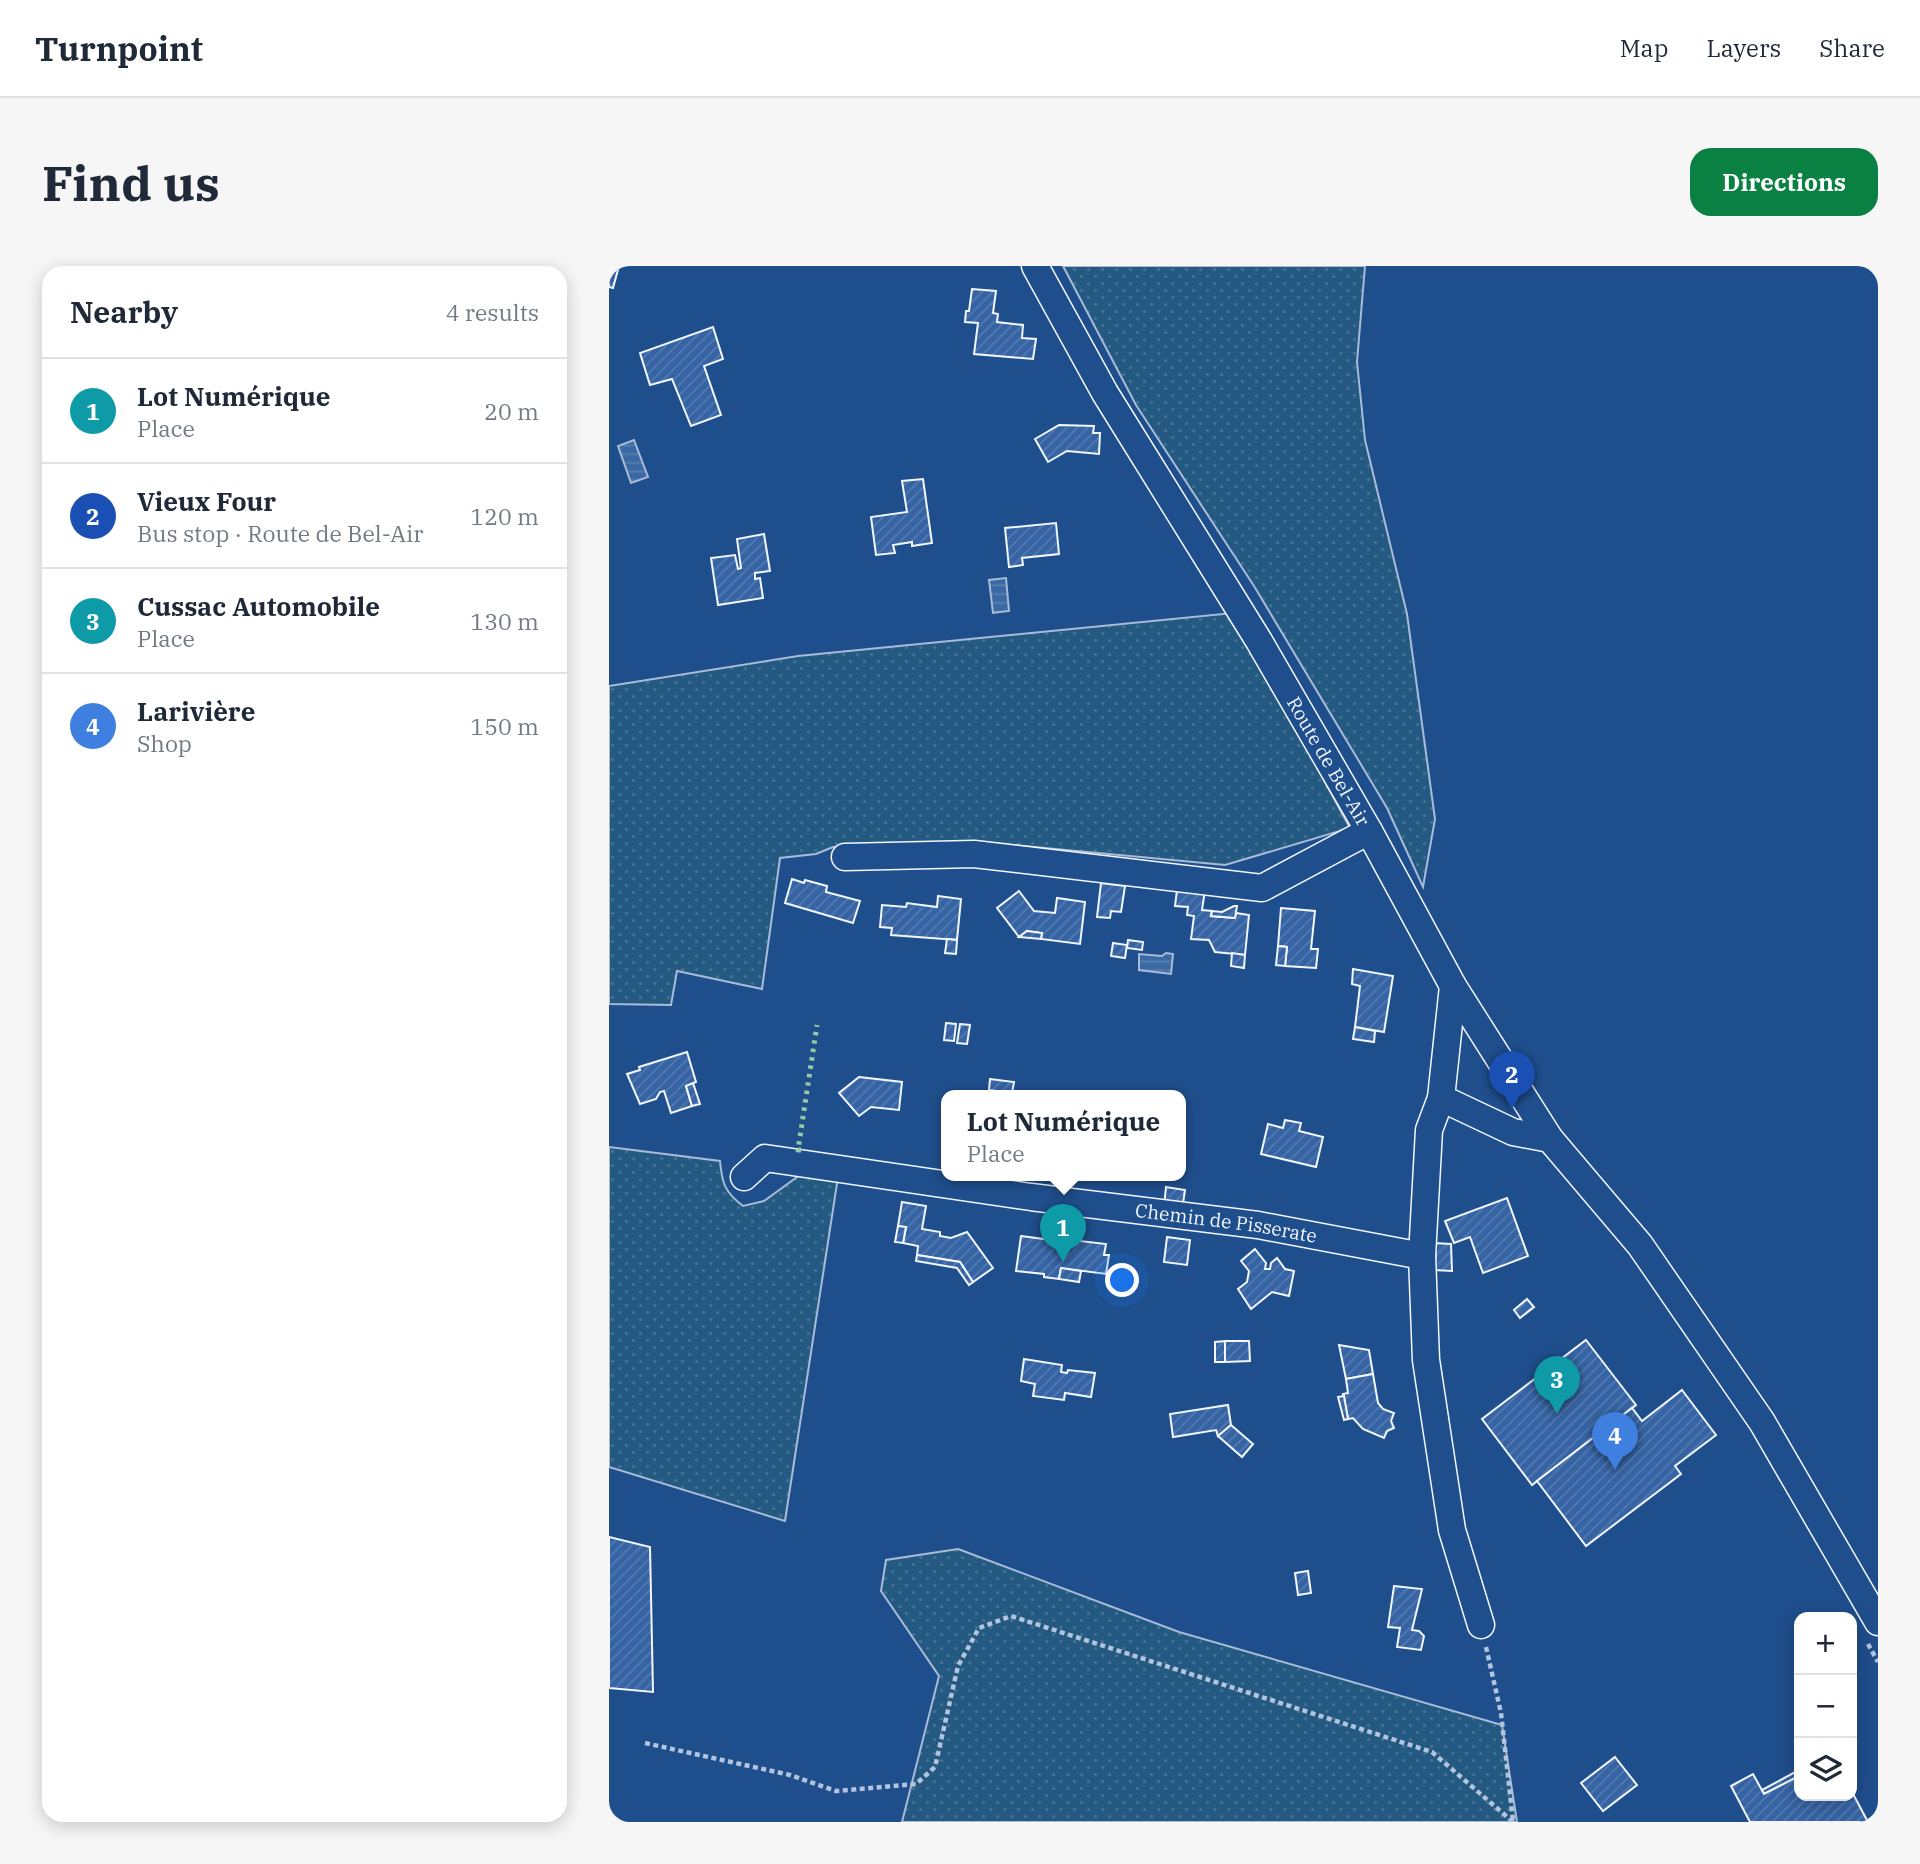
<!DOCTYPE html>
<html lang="en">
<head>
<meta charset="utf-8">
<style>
	:root { --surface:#fff; --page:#f6f6f7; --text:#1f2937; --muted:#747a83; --line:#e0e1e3; --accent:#0b8043 }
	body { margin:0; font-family:"IBM Plex Serif",serif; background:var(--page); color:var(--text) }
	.controls { position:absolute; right:21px; bottom:21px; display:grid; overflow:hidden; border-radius:14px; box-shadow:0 4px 18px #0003 }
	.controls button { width:63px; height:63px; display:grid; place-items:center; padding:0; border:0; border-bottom:2px solid var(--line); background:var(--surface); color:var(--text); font:35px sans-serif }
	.you { position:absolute; left:514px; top:1015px; width:24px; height:24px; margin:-18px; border:5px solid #fff; border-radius:50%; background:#1a73e8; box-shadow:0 0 0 10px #1a73e833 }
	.badge { display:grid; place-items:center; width:46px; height:46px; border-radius:50%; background:var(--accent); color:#fff; font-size:23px; font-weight:700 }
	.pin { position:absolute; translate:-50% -58px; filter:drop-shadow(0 2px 4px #0008) }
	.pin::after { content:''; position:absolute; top:37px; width:24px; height:21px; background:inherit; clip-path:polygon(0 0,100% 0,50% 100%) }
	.popup { position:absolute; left:332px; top:824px; width:245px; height:91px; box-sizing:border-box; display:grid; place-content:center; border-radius:14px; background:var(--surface); filter:drop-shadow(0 2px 5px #0005); font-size:23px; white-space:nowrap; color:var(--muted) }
	.popup b { font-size:26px; color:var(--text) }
	.popup::after { content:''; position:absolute; left:50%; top:100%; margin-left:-14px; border:14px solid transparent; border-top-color:var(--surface) }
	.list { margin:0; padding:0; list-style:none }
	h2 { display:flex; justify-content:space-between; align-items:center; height:91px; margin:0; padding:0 28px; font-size:30px }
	h2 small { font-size:23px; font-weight:400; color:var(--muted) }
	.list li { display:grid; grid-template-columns:46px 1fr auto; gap:21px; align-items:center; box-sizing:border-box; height:105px; padding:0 28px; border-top:2px solid var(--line) }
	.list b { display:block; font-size:26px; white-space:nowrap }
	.list p { margin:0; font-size:23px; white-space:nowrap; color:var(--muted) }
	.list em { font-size:23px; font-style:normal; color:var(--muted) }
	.icon { flex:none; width:38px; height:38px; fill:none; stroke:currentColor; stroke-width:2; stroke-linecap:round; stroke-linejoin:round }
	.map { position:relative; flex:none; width:1269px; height:1556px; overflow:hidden; border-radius:21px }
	header { display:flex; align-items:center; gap:42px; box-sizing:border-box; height:98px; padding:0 35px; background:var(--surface); border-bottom:2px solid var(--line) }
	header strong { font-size:33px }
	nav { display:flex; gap:38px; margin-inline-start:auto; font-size:24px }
	.intro { display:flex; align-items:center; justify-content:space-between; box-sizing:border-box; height:168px; padding:0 42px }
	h1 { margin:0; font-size:49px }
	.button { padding:18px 32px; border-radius:21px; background:var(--accent); color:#fff; font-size:24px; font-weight:700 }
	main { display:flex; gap:42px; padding:0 42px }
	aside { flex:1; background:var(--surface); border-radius:21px; box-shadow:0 4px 18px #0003 }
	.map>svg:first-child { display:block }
	.grass { fill:url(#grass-dots); stroke:#a8bbd7; stroke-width:2 }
	.water { fill:url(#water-rules); stroke:#a8bbd7; stroke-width:2 }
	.building { fill:url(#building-hatch); stroke:#f2f6ff; stroke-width:2 }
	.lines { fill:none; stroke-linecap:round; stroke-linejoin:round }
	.minor-casing { stroke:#f2f6ff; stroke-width:29 }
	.path { stroke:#b3c4dc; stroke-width:4.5; stroke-dasharray:5 3.5; stroke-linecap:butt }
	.minor { stroke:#1f4e8c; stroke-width:26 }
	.hedge { stroke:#97c8a6; stroke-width:5; stroke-dasharray:3.5 5; stroke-linecap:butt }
	.labels { text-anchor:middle; stroke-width:5; stroke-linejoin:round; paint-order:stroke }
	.street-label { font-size:19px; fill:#f2f6ff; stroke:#1f4e8c }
</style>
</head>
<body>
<header>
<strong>Turnpoint</strong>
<nav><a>Map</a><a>Layers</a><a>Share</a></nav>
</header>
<div class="intro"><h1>Find us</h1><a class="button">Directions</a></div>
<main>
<aside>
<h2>Nearby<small>4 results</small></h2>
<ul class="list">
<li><span class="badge" style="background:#0f9aa8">1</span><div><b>Lot Numérique</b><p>Place</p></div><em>20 m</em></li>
<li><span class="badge" style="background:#1a4fb4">2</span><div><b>Vieux Four</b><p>Bus stop · Route de Bel-Air</p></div><em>120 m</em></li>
<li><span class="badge" style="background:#0f9aa8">3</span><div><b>Cussac Automobile</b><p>Place</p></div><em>130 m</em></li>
<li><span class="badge" style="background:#3f7fe0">4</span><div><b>Larivière</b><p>Shop</p></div><em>150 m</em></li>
</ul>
</aside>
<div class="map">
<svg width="1269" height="1556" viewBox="0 0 1269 1556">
	<defs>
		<pattern id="grass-dots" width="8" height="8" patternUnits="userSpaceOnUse" patternTransform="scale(1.75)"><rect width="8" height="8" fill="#245a82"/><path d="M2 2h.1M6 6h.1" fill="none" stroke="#447295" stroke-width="1.8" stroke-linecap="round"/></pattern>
		<pattern id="water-rules" width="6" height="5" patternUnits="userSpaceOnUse" patternTransform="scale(1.75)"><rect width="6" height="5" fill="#3b69a3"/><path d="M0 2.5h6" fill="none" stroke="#587fb1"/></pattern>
		<pattern id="building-hatch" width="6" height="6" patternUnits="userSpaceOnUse" patternTransform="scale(1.75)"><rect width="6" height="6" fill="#3563a3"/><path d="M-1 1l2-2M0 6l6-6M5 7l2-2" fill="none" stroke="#537ab1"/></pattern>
	</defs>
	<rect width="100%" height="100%" fill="#1f4e8c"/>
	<!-- grass -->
	<g class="grass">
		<polygon points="454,0 756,0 748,96 756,174 798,348 826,553 814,621 778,542 645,320 527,139"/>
		<polygon points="624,347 741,562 616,599 362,575 224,581 207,588 171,592 153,723 68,705 62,739 0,738 0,420 189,390"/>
		<path d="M0,881L111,895C113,918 116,926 134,940L155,935L195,906L229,911L176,1255L0,1201Z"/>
		<polygon points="349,1283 570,1366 893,1459 908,1556 293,1556 330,1410 272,1325 277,1294"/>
	</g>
	<!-- water -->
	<g class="water">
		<polygon points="25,174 39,211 22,217 9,180"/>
		<polygon points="397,312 400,345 384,347 380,314"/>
		<polygon points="557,687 564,688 562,708 530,704 530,688 553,690"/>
	</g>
	<!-- building -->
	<g class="building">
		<polygon points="0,0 10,0 4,22 0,21"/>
		<polygon points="363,23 387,25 384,47 389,48 388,56 414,59 413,72 427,73 424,93 365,88 369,57 356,56 357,45 360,45"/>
		<polygon points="104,61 114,93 95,100 112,149 82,160 63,113 41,119 31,87"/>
		<polygon points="450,159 485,160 484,167 491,167 490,188 458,185 439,196 426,173"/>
		<polygon points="314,213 323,277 303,280 303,276 284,279 286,287 267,289 262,251 298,246 293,215"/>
		<polygon points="447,257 450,288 413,292 414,299 400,301 396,262"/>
		<polygon points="155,268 161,305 146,307 146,313 151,312 154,332 109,339 102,292 126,289 129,303 132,302 128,273"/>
		<polygon points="183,613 195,617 196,614 218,620 217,626 251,635 244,657 176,637"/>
		<polygon points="569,616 596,624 593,644 603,645 602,650 626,652 627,647 640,649 636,689 606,686 600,674 582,673 585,650 578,649 579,641 566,640"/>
		<polygon points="492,617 516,620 512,646 502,645 501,652 488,651"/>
		<polygon points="410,625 425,645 446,647 448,632 476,636 471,678 432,673 433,667 418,665 410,671 388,642"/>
		<polygon points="329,630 352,633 348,674 282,669 283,662 271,661 273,639 297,641 298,637 328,641"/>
		<polygon points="625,640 628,640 626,652 602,650 603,645 613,646"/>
		<polygon points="672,642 706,645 702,683 709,683 707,702 676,700 678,681 669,680"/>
		<polygon points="418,665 433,667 432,673 410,671"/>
		<polygon points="338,673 348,674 347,688 336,687"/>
		<polygon points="519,674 534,676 533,684 518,682"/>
		<polygon points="504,677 518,679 516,692 502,690"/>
		<polygon points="669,680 678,681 676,700 667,699"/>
		<polygon points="623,687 636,689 635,702 622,700"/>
		<polygon points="744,703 784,710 775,766 746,761 751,720 743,718"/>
		<polygon points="337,757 347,758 345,775 335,774"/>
		<polygon points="351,758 361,759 358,778 348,777"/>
		<polygon points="746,761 766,765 765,776 744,773"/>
		<polygon points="78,786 87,816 77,820 83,840 62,847 55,825 51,826 47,833 31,838 18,808 31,804 30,801"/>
		<polygon points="250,811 293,816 290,844 262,841 250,850 230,827"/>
		<polygon points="381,813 405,816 403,827 380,824"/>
		<polygon points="84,817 91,838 83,840 77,820"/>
		<polygon points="676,854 692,857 690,865 714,871 707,901 652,888 659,858 674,862"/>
		<polygon points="557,921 576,924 573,944 555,941"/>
		<polygon points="898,932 919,990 874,1007 861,971 845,977 836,955"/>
		<polygon points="293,936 317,940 313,963 331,966 331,970 342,972 358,966 384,1002 364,1016 351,996 308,989 309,980 294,977 297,961 289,960"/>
		<polygon points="289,960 297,961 294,977 286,976"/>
		<polygon points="412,970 442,974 442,979 453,981 455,973 497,978 495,989 500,989 497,1008 452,1002 450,1013 435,1011 435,1008 407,1005"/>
		<polygon points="558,971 581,974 578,999 555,996"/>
		<polygon points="825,977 842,978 843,1005 825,1004"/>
		<polygon points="646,983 657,997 656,1003 661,1003 662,997 668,992 676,1003 685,1005 680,1030 663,1026 642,1043 629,1023 638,1016 640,1005 632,995"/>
		<polygon points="308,989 351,996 364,1016 360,1019 348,1002 307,995"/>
		<polygon points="452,1002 472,1005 470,1016 450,1013"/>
		<polygon points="918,1033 925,1041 911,1052 905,1044"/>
		<polygon points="977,1074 1027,1139 923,1219 873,1153"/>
		<polygon points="616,1075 640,1075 641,1095 616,1096"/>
		<polygon points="616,1075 616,1096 606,1096 606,1076"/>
		<polygon points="730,1079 760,1084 764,1108 737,1113"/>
		<polygon points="415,1093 453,1099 452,1106 458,1107 459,1104 486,1107 482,1131 456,1127 455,1134 424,1130 426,1118 412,1115"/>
		<polygon points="764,1108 769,1137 774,1143 785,1147 782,1155 785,1162 778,1165 775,1172 754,1163 744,1152 739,1153 734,1128 739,1127 737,1113"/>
		<polygon points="1073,1124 1107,1169 1066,1200 1072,1208 977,1280 928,1215 1023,1142 1033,1155"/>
		<polygon points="735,1130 739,1153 735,1154 729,1131"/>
		<polygon points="619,1139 622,1159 609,1170 607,1164 564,1171 561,1148"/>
		<polygon points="622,1159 644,1178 633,1191 609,1170"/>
		<polygon points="0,1271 41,1281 44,1426 0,1422"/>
		<polygon points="699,1305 702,1327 689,1329 686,1307"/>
		<polygon points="785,1320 813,1323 803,1364 810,1365 815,1370 812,1384 788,1381 791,1362 779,1361"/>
		<polygon points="1006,1491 1028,1519 994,1545 972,1517"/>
		<polygon points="1190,1504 1190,1510 1155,1528 1153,1524"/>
		<polygon points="1144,1508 1155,1528 1190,1510 1190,1530 1243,1530 1243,1526 1259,1556 1141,1556 1122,1520"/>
	</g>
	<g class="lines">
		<defs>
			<g id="minor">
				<path id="s1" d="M426,0L496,127L650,375L760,565L844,720L941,873L1031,979L1153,1156L1269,1356"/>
				<polyline points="236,591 365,588 653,622 760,565"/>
				<polyline points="844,720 832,832 820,864 813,990 817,1094 843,1264 872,1359"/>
				<polyline points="832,832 904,866 941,873"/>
				<path id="s2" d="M135,911L156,892L422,931L649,959L813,990"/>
			</g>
		</defs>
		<!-- minor casing -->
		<use href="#minor" class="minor-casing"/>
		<!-- path -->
		<g class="path">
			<polyline points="1259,1378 1269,1396"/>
			<polyline points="877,1381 892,1447 904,1555"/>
			<polyline points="36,1477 181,1509 227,1525 307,1518 326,1501 349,1400 370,1362 402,1350 823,1486 904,1556"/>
		</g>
		<!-- minor -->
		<use href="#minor" class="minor"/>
		<!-- hedge -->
		<polyline class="hedge" points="192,884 189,884 208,759"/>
	</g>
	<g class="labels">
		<!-- street labels -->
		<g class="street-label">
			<text dy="7" stroke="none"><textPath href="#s1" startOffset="576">Route de Bel-Air</textPath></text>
			<text dy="7" stroke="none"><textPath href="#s2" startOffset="494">Chemin de Pisserate</textPath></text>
		</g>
	</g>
</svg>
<div class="controls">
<button>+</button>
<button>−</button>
<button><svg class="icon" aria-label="layers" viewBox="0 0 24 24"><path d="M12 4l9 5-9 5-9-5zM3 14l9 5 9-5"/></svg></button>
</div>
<div class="you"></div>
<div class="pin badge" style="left:454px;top:996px;background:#0f9aa8">1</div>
<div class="popup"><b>Lot Numérique</b>Place</div>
<div class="pin badge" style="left:903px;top:843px;background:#1a4fb4">2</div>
<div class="pin badge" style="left:948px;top:1148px;background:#0f9aa8">3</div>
<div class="pin badge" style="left:1006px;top:1204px;background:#3f7fe0">4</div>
</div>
</main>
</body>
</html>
